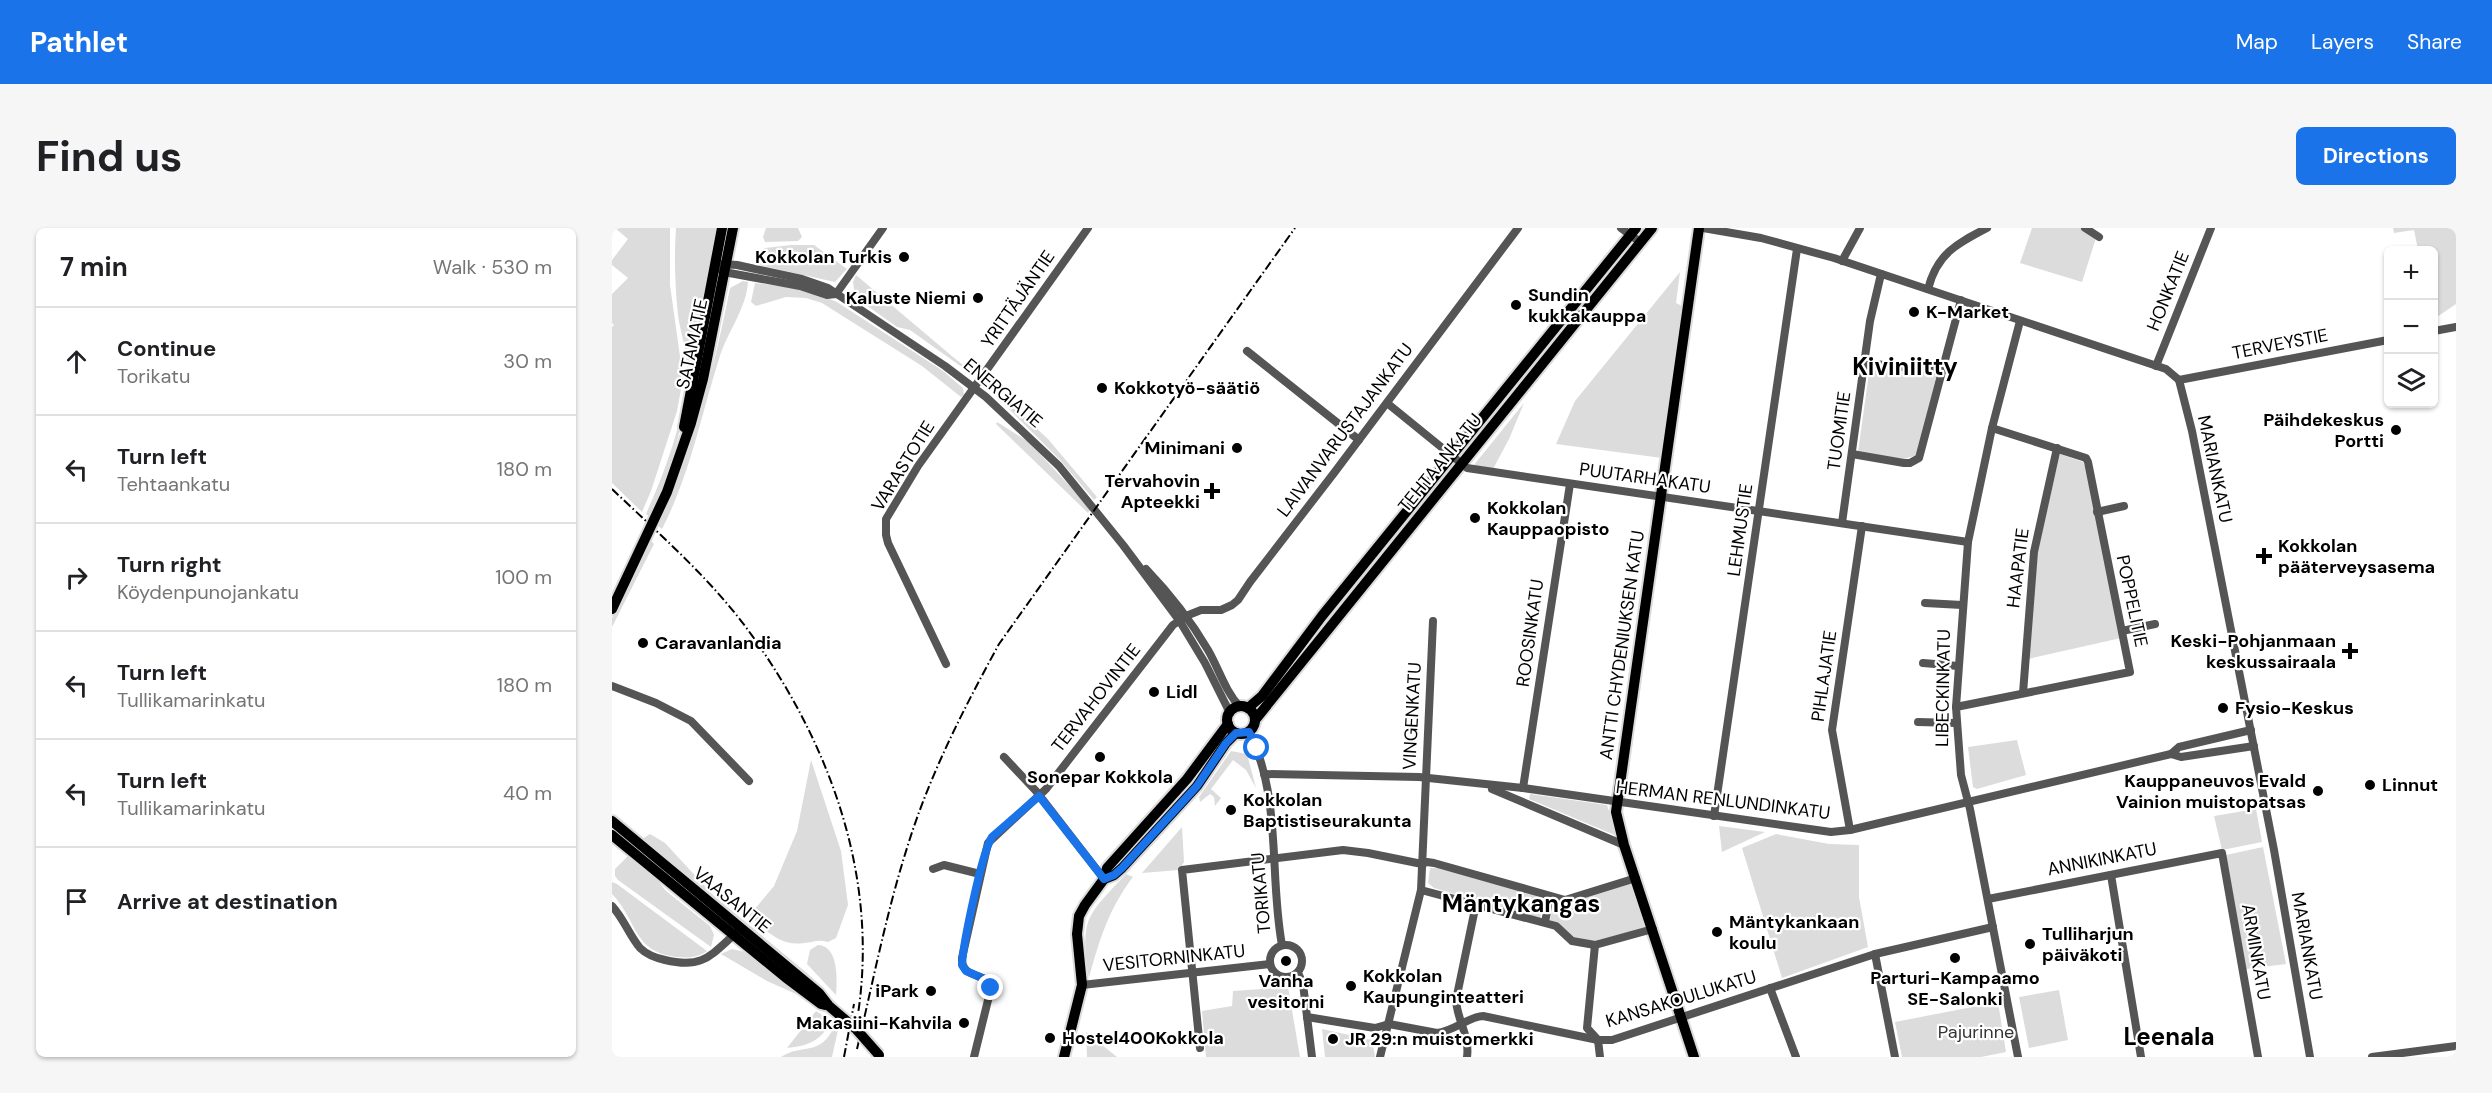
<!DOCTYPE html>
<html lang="en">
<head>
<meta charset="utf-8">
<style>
	:root { --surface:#fff; --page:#f6f6f6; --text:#202124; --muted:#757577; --line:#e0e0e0; --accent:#1a73e8 }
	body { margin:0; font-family:"DM Sans",sans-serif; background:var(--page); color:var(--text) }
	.controls { position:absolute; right:18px; top:18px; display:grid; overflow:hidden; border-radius:9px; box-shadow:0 2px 4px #0004 }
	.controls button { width:54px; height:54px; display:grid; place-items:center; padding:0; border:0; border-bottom:2px solid var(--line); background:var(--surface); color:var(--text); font:30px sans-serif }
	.stop { position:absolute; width:18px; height:18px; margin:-14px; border:4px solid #1a73e8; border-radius:50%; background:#fff }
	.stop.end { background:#1a73e8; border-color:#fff; box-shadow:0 2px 6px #0008 }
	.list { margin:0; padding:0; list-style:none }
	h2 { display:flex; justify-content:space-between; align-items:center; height:78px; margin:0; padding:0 24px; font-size:26px }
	h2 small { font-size:20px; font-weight:400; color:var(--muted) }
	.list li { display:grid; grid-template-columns:39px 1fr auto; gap:18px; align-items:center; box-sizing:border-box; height:108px; padding:0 24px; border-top:2px solid var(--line) }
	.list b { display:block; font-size:22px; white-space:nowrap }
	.list p { margin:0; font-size:20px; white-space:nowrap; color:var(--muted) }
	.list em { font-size:20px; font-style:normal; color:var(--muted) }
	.icon { flex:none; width:33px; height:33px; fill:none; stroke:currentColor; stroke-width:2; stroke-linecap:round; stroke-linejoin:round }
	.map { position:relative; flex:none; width:1844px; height:829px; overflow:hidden; border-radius:9px }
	header { display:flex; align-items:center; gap:36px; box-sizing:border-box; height:84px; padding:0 30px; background:var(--accent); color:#fff }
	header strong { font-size:28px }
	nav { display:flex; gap:33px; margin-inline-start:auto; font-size:21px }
	.intro { display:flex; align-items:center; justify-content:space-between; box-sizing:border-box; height:144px; padding:0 36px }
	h1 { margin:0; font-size:42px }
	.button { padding:15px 27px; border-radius:9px; background:var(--accent); color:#fff; font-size:21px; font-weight:700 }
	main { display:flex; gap:36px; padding:0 36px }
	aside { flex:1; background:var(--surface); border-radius:9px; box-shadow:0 2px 4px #0004 }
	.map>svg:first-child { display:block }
	.green { fill:#dcdcdc }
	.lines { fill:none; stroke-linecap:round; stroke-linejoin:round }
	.major-casing { stroke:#dbdbdb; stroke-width:14 }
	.minor { stroke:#555; stroke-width:8 }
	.major { stroke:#000; stroke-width:10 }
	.rail { stroke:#000; stroke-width:2; stroke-dasharray:9 3 1.5 3; stroke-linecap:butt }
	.major-bridge-casing { stroke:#dbdbdb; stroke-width:14; stroke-linecap:butt }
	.major-bridge { stroke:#000; stroke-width:10 }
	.route { stroke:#1a73e8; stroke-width:8 }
	.poi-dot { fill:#000; stroke:#fff; stroke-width:2 }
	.labels { text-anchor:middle; stroke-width:4.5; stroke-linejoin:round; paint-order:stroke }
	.poi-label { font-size:18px; font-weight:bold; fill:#000; stroke:#fff; text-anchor:start }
	.street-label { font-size:18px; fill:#000; stroke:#fff }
	.park-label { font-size:18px; fill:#333; stroke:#fff }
	.district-label { font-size:24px; font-weight:bold; fill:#000; stroke:#fff }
</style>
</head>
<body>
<header>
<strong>Pathlet</strong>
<nav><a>Map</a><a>Layers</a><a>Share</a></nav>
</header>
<div class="intro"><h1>Find us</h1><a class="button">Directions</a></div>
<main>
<aside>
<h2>7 min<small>Walk · 530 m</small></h2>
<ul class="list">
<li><svg class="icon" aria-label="ahead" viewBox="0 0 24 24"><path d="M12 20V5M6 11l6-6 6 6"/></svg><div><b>Continue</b><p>Torikatu</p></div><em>30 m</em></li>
<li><svg class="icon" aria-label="left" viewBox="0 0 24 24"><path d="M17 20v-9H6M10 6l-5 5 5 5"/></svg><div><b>Turn left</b><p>Tehtaankatu</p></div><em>180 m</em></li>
<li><svg class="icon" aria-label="right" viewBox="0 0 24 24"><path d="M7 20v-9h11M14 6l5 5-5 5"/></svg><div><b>Turn right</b><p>Köydenpunojankatu</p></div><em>100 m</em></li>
<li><svg class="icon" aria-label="left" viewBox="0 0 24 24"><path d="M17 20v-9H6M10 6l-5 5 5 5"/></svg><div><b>Turn left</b><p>Tullikamarinkatu</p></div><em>180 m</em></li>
<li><svg class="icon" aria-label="left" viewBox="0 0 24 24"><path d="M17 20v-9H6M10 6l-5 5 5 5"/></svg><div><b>Turn left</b><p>Tullikamarinkatu</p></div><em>40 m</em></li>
<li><svg class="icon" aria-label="arrive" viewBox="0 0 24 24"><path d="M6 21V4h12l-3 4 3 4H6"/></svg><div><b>Arrive at destination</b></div></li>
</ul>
</aside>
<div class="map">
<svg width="1844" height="829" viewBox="0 0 1844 829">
	<rect width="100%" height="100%" fill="#fff"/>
	<!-- green -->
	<g class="green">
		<polygon points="3,0 58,0 58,57 71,150 65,183 39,263 30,284 0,255 0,99 2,97 0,95 0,66 16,50 0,37 0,32 16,11"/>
		<path d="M64,0H105L68,201L57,246L40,290L34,286C51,249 72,192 75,151C77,129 69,108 66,87C63,58 62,29 64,0Z"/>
		<polygon points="154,0 186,0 190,9 186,13 153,14 151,9"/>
		<polygon points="1420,0 1468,0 1484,10 1470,54 1408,35"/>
		<polygon points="1781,0 1844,0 1844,76 1822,91 1822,22 1806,22 1802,2 1782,5"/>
		<polygon points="179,17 202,17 235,41 223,54 147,37 150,22 153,20"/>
		<polygon points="1068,44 1064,75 1070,78 1050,230 944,216 963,173"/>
		<polygon points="244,47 341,129 356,141 347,137 298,102 285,99 243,69 241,54"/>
		<path d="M131,53L136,54C134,82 115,104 107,131C88,191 79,244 50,301L45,297C82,223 102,140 118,60Z"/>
		<path d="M143,55C171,58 199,62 225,74L331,143L351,160L352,167L349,169L310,138L210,75L194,70L174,69L144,78L139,74Z"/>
		<polygon points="1258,138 1325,146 1305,227 1292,231 1246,224"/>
		<polygon points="386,165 436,211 485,269 482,272 449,233 384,168"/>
		<polygon points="912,175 897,211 881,241 862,237"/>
		<polygon points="385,194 417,214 479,281 476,285 384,196"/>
		<polygon points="1448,226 1471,234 1474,242 1509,410 1416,431 1426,321"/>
		<polygon points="39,313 42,316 0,399 0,390"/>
		<polygon points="1405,512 1414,547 1365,561 1361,559 1356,519"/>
		<polygon points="619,523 635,526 644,560 634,542 621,532 599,561 609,570 603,578 602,569 598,566 588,574 587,569"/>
		<path d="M199,532L229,623L236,677L224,710L216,714C207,711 201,714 192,715C168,719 154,702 137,688L162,658L185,603Z"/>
		<polygon points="918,566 995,577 1005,608 917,571"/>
		<polygon points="1644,581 1650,614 1610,622 1602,588"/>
		<polygon points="1107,598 1153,604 1110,624"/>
		<polygon points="570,599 572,634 567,642 530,645"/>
		<polygon points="38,606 53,615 101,667 195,745 204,754 203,757 54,635 30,611"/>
		<polygon points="1164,606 1217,616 1247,617 1247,669 1256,719 1170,750 1130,620"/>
		<polygon points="1651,619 1674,736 1634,741 1614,627"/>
		<polygon points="17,627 41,647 54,663 98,698 102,707 99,719 6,652 3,648 3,641"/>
		<polygon points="818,640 829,640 927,668 932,674 928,691 822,660 816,655"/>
		<path d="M514,646L521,649C497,680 487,713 477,750C468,690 474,689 514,646Z"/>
		<path d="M0,654L5,656L95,723C85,730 76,730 64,729C20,723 26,693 0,666Z"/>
		<polygon points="1018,655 1033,701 981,714 962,710 938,692 942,674 954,675"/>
		<path d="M206,717C227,718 225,752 224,767L195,736L198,722Z"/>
		<polygon points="120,721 137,725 193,770 155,753 109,726"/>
		<polygon points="676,759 688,829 594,829 590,783 620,778 621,763"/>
		<polygon points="1447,762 1456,812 1417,820 1407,769"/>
		<polygon points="1386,774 1394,824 1369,829 1290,829 1283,794"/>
		<path d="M204,783L219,793C209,813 196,818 175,820Z"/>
		<path d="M222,799L226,802L220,829H169C190,815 208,829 222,799Z"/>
		<polygon points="710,801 760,812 763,829 713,829"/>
		<polygon points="474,804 505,829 475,829"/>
	</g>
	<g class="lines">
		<defs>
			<g id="major">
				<polyline points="72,199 110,0"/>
				<polyline points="0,381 55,264 79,195 91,151 121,0"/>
				<circle cx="629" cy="492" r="14"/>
				<polyline points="636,480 650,468 710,388 1024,0"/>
				<polyline points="643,492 1040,0"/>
				<polyline points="0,593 207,765 217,778"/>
				<polyline points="0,607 173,749 209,776 217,778"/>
				<polyline points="492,651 502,647 510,640 585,558 614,515 624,505"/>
				<polyline points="452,829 470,757 465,706 467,688 473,677 492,651 495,640 575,551 616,496"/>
				<polyline points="1082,829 1012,617 1004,584 1087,0"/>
			</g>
		</defs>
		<!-- major casing -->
		<use href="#major" class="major-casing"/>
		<!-- minor -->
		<g class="minor">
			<polyline points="1009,0 1028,14"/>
			<polyline points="1091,0 1149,10 1222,30 1554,141 1567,152 1580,203 1662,622 1698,829"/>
			<polyline points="1473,0 1487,9"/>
			<polyline points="1230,33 1248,0"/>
			<polyline points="109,36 125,37 190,51 216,60 333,138 374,169 447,238 511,317 567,392 593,435 618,485"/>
			<polyline points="108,41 112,44 188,58 215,67 224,66"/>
			<path d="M1316,61C1325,26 1344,16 1375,0"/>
			<polyline points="224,66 271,0"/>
			<polyline points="1822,103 1844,99"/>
			<polyline points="635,123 747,212"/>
			<polyline points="1253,135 1330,143"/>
			<polyline points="1544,138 1599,0"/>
			<polyline points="1567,152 1776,112"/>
			<polyline points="775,175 855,240 1356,314"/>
			<polyline points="1240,226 1292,235 1298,235 1307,230 1349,72"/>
			<polyline points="1485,284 1512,278"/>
			<polyline points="1230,295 1258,93 1269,46"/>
			<path d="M534,341C558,366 579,393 596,422C607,441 613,463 628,479"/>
			<polyline points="1313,375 1350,377"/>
			<polyline points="1510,403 1543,396"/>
			<polyline points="1311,435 1346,438"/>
			<polyline points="334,436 276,315 274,307 274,291 306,238 476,0"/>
			<polyline points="0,458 44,475 79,493 137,553"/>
			<polyline points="1411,465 1422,324 1445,220"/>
			<polyline points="1344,479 1518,444 1476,234 1474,230 1380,200"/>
			<polyline points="1306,494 1344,495"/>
			<path d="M637,504C670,569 657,648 670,717"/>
			<polyline points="1559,526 1569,529 1642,518"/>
			<polyline points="392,529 424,563 492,651"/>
			<polyline points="652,546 807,549 911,560 1219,604 1238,602 1559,526 1567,519 1639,502"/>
			<polyline points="911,560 958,256"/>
			<polyline points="880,561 1012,617"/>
			<polyline points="1102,588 1185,21"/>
			<polyline points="1238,602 1220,502 1250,298"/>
			<polyline points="321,641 332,637 368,646"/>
			<polyline points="1499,647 1529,829"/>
			<polyline points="809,662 944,698 960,713 983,717 1041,701"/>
			<polyline points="1376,671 1610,625 1646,829"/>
			<path d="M0,678C12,691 17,707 28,720C35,727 44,730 53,732C91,741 98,728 125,704"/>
			<polyline points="933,694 938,669"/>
			<circle cx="674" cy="733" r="16"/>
			<polyline points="983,717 975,800 986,812 988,829"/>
			<polyline points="1263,726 1283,829"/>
			<polyline points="686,745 691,756 700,829"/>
			<polyline points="470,757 658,736"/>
			<polyline points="1158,760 1184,829"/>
			<path d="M695,789L763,800L777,796L825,805C842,803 858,788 871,788L986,812H1000L1263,726L1381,699"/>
			<polyline points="588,820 570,642 731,622 756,625 810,636 815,634 822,635 953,672 1024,650"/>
			<path d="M362,829L379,760L377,753C366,746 349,747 350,730L376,615L434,561L561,397L574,388L589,382H609L620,377L626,372L638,354L722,245L906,0"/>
			<polyline points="768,829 809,662 821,393"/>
			<path d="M855,829C858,808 845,792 844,772L864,676"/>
			<polyline points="1406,829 1358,581 1349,547 1344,479 1356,314 1380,200 1408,93"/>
			<polyline points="1760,829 1844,818"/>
		</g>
		<!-- major -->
		<use href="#major" class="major"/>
		<!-- rail -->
		<g class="rail">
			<path d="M0,261C47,306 97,349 136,402C217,513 267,647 246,786"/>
			<path d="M245,821C261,754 274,686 295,620C317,548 351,482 387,416L683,0"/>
			<polyline points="232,829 242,776"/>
		</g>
		<defs>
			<polyline id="major-bridge" points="217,778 244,801 267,827"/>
		</defs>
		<!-- major-bridge casing -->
		<use href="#major-bridge" class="major-bridge-casing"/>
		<!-- major-bridge -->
		<use href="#major-bridge" class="major-bridge"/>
	</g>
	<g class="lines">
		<!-- route -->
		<path class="route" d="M379,760L377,753L354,743L350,737C351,716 370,624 380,609L427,568L492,651L502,647L510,640L585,558L614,515L624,505L637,504L645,520"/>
	</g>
	<!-- markers -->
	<g class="poi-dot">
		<circle cx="292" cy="29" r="6"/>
		<circle cx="366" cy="70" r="6"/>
		<circle cx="904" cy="77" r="6"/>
		<circle cx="1302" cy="84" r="6"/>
		<circle cx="490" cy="160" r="6"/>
		<circle cx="1784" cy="202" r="6"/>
		<circle cx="625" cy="220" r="6"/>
		<path d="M597 254h6v6h6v6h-6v6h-6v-6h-6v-6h6z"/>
		<circle cx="863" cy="290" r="6"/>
		<path d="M1649 319h6v6h6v6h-6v6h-6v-6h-6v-6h6z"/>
		<circle cx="31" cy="415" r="6"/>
		<path d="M1735 414h6v6h6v6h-6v6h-6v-6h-6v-6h6z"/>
		<circle cx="542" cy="464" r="6"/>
		<circle cx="1611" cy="480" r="6"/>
		<circle cx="488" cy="529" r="6"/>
		<circle cx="1758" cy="557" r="6"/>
		<circle cx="1706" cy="563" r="6"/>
		<circle cx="619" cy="582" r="6"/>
		<circle cx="1105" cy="704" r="6"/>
		<circle cx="1418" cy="716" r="6"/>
		<circle cx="1343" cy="730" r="6"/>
		<circle cx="674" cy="733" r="6"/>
		<circle cx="739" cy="758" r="6"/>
		<circle cx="319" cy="763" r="6"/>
		<circle cx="352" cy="795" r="6"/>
		<circle cx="438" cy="810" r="6"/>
		<circle cx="721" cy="811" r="6"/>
	</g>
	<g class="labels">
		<!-- poi labels -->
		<g class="poi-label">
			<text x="280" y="35" text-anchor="end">Kokkolan Turkis</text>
			<text x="916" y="73">Sundin<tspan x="916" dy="21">kukkakauppa</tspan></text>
			<text x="354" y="76" text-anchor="end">Kaluste Niemi</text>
			<text x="1314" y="90">K-Market</text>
			<text x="502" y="166">Kokkotyö-säätiö</text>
			<text x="1772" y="198" text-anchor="end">Päihdekeskus<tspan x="1772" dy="21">Portti</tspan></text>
			<text x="613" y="226" text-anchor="end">Minimani</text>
			<text x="588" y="259" text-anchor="end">Tervahovin<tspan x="588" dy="21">Apteekki</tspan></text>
			<text x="875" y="286">Kokkolan<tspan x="875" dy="21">Kauppaopisto</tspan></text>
			<text x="1666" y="324">Kokkolan<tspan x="1666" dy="21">pääterveysasema</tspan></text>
			<text x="1724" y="419" text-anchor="end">Keski-Pohjanmaan<tspan x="1724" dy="21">keskussairaala</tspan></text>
			<text x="43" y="421">Caravanlandia</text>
			<text x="554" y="470">Lidl</text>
			<text x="1623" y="486">Fysio-Keskus</text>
			<text x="488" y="555" text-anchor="middle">Sonepar Kokkola</text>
			<text x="1694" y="559" text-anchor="end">Kauppaneuvos Evald<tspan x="1694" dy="21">Vainion muistopatsas</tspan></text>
			<text x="1770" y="563">Linnut</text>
			<text x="631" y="578">Kokkolan<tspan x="631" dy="21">Baptistiseurakunta</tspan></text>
			<text x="1117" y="700">Mäntykankaan<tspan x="1117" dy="21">koulu</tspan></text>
			<text x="1430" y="712">Tulliharjun<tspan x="1430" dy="21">päiväkoti</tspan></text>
			<text x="751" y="754">Kokkolan<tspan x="751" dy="21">Kaupunginteatteri</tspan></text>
			<text x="1343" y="756" text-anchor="middle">Parturi-Kampaamo<tspan x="1343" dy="21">SE-Salonki</tspan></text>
			<text x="674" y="759" text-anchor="middle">Vanha<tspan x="674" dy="21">vesitorni</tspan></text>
			<text x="307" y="769" text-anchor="end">iPark</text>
			<text x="340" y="801" text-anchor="end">Makasiini-Kahvila</text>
			<text x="450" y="816">Hostel400Kokkola</text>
			<text x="733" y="817">JR 29:n muistomerkki</text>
		</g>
		<!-- street labels -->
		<g class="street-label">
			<text transform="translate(1556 63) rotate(-68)" y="6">HONKATIE</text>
			<text transform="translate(406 71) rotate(-55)" y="6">YRITTÄJÄNTIE</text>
			<text transform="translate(80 116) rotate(-78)" y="6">SATAMATIE</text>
			<text transform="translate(1668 116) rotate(-11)" y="6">TERVEYSTIE</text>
			<text transform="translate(391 165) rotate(40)" y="6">ENERGIATIE</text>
			<text transform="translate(733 202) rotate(-53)" y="6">LAIVANVARUSTAJANKATU</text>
			<text transform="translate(1227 203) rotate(-82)" y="6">TUOMITIE</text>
			<text transform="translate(828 235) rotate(-51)" y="6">TEHTAANKATU</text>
			<text transform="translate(291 238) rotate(-58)" y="6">VARASTOTIE</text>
			<text transform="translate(1603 241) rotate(78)" y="6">MARIANKATU</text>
			<text transform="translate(1033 250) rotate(8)" y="6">PUUTARHAKATU</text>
			<text transform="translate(1128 302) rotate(-82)" y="6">LEHMUSTIE</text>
			<text transform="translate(1406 340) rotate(-83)" y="6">HAAPATIE</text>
			<text transform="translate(1520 373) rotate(78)" y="6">POPPELITIE</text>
			<text transform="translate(918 405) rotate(-82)" y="6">ROOSINKATU</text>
			<text transform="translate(1010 417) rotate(-82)" y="6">ANTTI CHYDENIUKSEN KATU</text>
			<text transform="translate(1212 448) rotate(-82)" y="6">PIHLAJATIE</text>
			<text transform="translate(1331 460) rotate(-89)" y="6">LIBECKINKATU</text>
			<text transform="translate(484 470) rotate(-52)" y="6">TERVAHOVINTIE</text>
			<text transform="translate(800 488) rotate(-87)" y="6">VINGENKATU</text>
			<text transform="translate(1111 572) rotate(7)" y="6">HERMAN RENLUNDINKATU</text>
			<text transform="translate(1490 631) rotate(-11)" y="6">ANNIKINKATU</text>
			<text transform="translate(649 665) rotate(-95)" y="6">TORIKATU</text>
			<text transform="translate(120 672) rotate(39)" y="6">VAASANTIE</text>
			<text transform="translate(1695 718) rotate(80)" y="6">MARIANKATU</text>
			<text transform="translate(1644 724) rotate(80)" y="6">ARMINKATU</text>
			<text transform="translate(562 730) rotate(-6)" y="6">VESITORNINKATU</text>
			<text transform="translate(1069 771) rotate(-17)" y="6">KANSAKOULUKATU</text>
		</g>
		<!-- park labels -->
		<g class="park-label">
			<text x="1364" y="810">Pajurinne</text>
		</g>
		<!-- district labels -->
		<g class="district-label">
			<text x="1293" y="147">Kiviniitty</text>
			<text x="909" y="684">Mäntykangas</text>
			<text x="1557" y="817">Leenala</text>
		</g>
	</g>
</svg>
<div class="controls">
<button>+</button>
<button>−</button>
<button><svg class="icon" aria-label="layers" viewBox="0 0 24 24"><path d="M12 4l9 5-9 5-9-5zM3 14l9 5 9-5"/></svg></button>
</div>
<div class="stop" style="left:645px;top:520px"></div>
<div class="stop end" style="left:379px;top:760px"></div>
</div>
</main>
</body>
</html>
